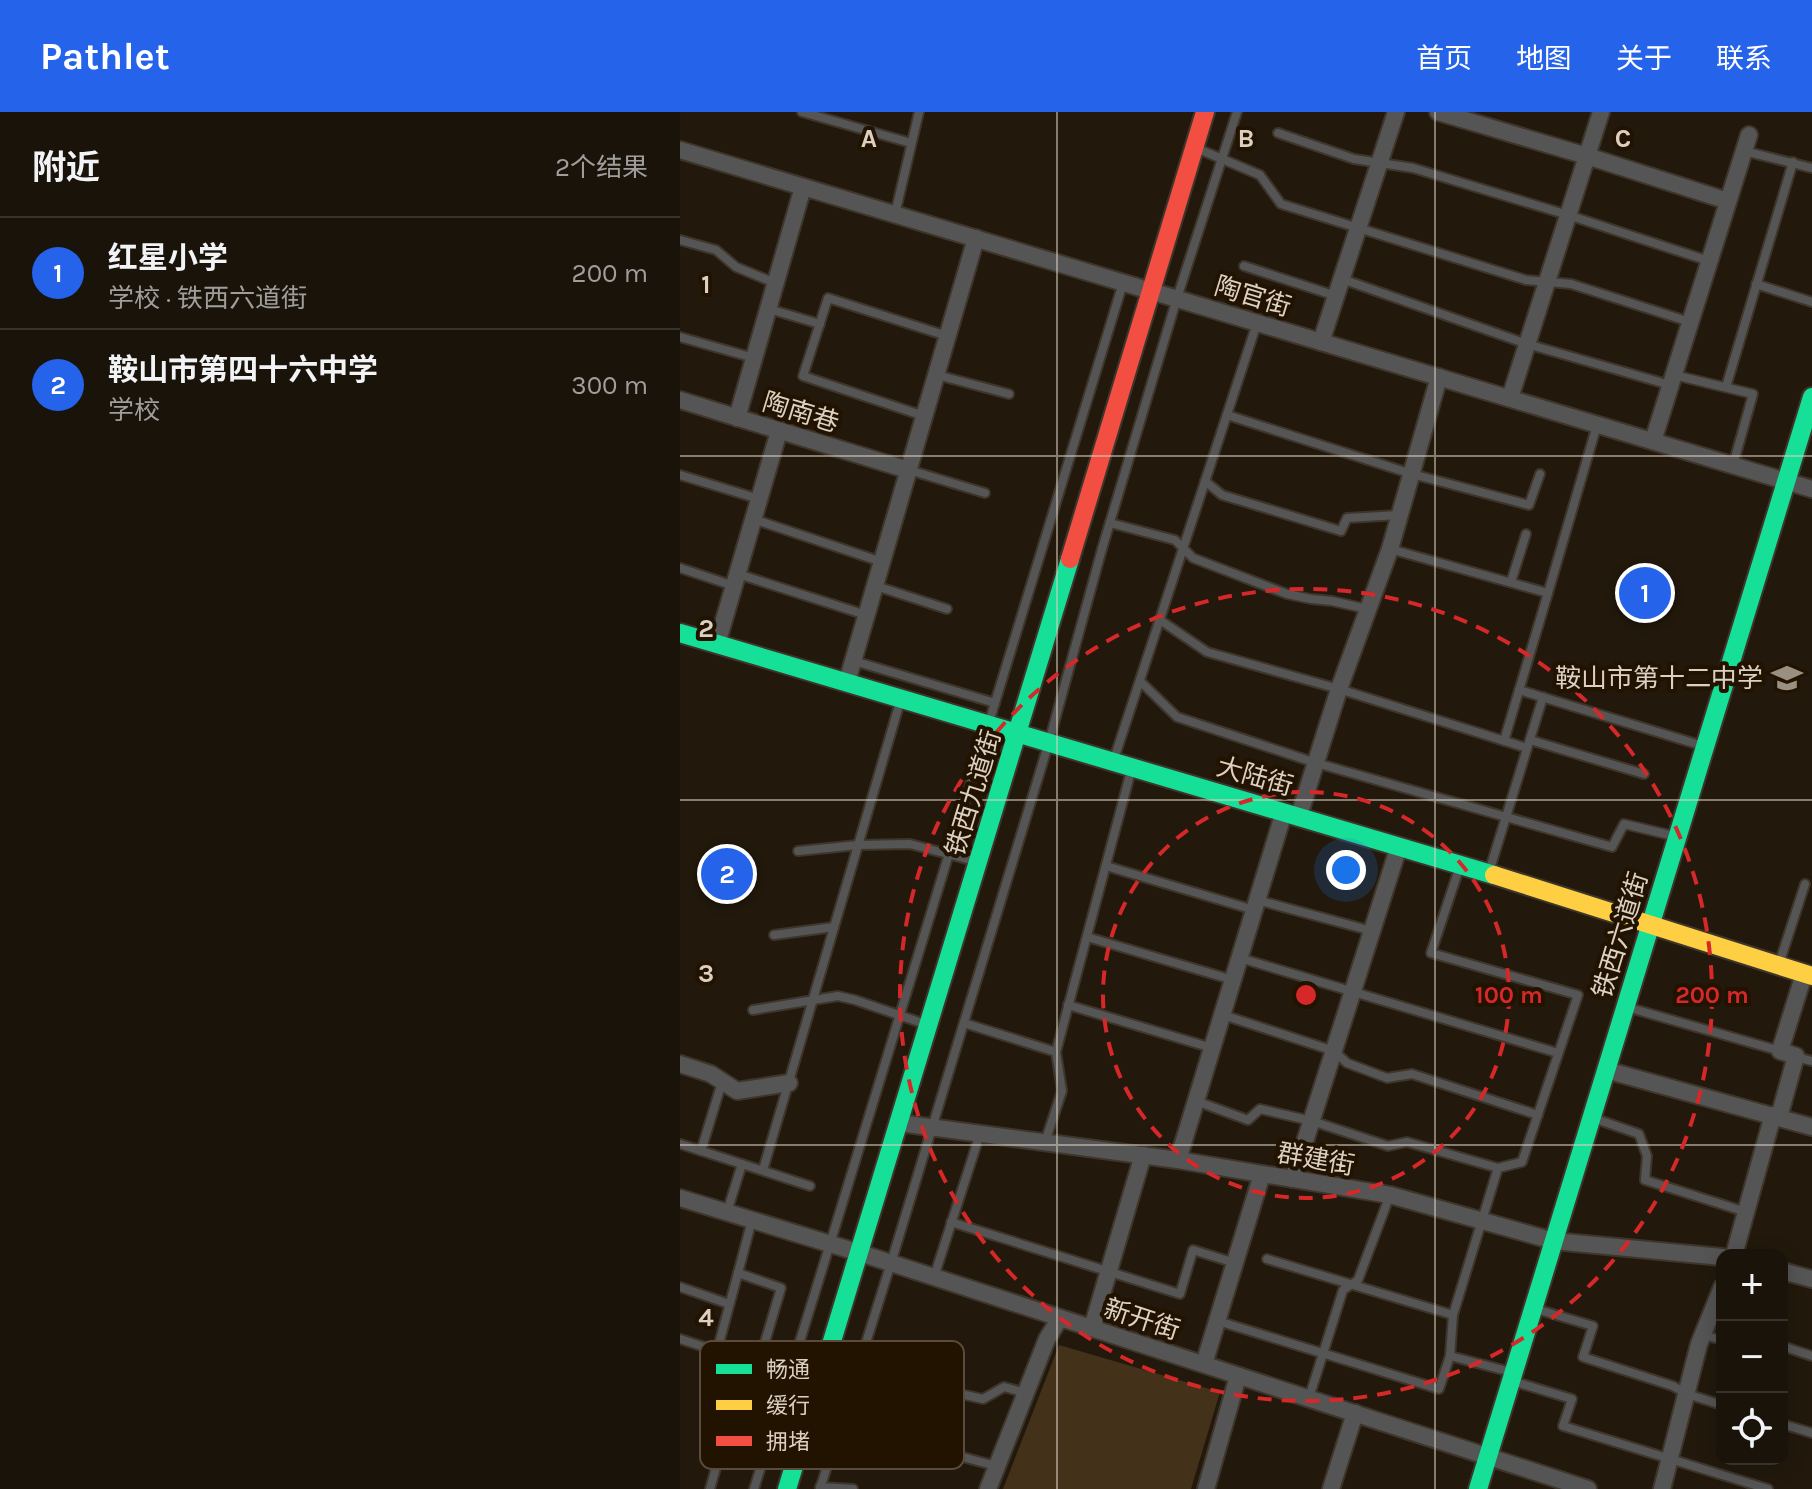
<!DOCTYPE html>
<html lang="zh">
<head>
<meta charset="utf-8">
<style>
	:root { --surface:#1a1309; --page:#272017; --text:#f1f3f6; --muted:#9f9e9c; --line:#38322a; --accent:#2563eb }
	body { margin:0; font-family:Karla,"Noto Sans SC",sans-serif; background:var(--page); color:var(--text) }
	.controls { position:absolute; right:24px; bottom:24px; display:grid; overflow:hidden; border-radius:16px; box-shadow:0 4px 20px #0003 }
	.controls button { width:72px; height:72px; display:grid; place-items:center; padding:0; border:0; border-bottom:2px solid var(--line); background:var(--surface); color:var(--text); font:40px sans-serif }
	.you { position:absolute; left:666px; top:758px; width:28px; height:28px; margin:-20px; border:6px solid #fff; border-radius:50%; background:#1a73e8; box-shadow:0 0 0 12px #1a73e833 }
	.badge { display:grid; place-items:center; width:52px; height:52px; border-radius:50%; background:var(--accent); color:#fff; font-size:26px; font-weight:700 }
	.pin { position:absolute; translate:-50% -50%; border:4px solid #fff; box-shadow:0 2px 8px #0006 }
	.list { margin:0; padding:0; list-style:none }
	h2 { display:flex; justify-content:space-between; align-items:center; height:104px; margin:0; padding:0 32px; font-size:34px }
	h2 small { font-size:26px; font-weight:400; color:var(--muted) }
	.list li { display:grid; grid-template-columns:52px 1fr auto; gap:24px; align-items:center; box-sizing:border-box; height:112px; padding:0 32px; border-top:2px solid var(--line) }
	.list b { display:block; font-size:30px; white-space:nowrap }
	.list p { margin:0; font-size:26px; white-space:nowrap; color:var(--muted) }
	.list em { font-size:26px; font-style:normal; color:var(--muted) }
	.icon { flex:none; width:44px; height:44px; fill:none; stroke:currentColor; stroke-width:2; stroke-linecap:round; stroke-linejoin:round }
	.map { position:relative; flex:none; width:1132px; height:1377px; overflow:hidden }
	header { display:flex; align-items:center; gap:48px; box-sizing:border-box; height:112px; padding:0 40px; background:var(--accent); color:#fff }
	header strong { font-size:38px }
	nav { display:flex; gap:44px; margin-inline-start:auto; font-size:28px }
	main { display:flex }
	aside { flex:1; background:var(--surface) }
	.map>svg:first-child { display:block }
	.green { fill:#43311a }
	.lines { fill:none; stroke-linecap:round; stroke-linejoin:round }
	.lane-casing { stroke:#3e352b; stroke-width:12 }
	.street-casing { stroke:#3e352b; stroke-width:20 }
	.fast-casing { stroke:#3e352b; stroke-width:22 }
	.slow-casing { stroke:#3e352b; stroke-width:22 }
	.jam-casing { stroke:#3e352b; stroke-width:22 }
	.lane { stroke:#565555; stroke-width:8 }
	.street { stroke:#565555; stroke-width:16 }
	.fast { stroke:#16e098; stroke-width:18 }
	.slow { stroke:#ffcf43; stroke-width:18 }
	.jam { stroke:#f24e42; stroke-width:18 }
	.grid { fill:none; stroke:#dbd0c1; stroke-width:2; stroke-opacity:0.55 }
	.ring { fill:none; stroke:#d62828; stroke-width:4; stroke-dasharray:14 10 }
	.labels { text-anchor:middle; stroke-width:8; stroke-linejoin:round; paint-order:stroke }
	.street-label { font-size:26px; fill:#dbd0c1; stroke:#221200 }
	.poi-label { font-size:26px; fill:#dbd0c1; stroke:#221200; text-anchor:end }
	.key { fill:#221200; stroke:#5a4b3a; stroke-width:2 }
	.key-label { font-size:22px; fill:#dbd0c1 }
	.grid-label { font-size:26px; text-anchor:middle; font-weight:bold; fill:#dbd0c1; stroke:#221200; stroke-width:8; stroke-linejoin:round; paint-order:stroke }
	.centre { fill:#d62828; stroke:#221200; stroke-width:4 }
	.ring-label { font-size:24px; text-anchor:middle; font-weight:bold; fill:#d62828; stroke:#221200; stroke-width:8; stroke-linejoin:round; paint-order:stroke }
</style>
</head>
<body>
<header>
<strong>Pathlet</strong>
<nav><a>首页</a><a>地图</a><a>关于</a><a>联系</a></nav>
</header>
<main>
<aside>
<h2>附近<small>2个结果</small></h2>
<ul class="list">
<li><span class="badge">1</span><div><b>红星小学</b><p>学校 · 铁西六道街</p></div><em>200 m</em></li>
<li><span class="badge">2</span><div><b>鞍山市第四十六中学</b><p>学校</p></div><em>300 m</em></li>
</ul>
</aside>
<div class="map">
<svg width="1132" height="1377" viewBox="0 0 1132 1377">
	<rect width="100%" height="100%" fill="#22190c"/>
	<!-- green -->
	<polygon class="green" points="379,1233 540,1280 511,1377 323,1377"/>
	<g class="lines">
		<defs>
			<g id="lane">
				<polyline points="122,0 231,31"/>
				<polyline points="598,21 674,47 733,56 888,103 1029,149"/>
				<polyline points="516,36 580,63 601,92 846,168 891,172 1010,210"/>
				<polyline points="1064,39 1132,56"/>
				<polyline points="215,102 239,0"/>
				<polyline points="0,128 36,138 56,155 95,171"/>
				<polyline points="564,154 656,184"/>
				<polyline points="662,167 847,232 990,273"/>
				<polyline points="1076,172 1132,190"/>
				<polyline points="89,197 140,212"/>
				<polyline points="0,225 74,246"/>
				<polyline points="257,263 329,282"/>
				<polyline points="994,263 1073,282 1053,353"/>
				<polyline points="1046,275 1113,50"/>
				<polyline points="547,303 732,362 849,393 860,362"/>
				<polyline points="244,304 123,264 148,186 267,224"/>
				<polyline points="229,358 305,381"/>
				<polyline points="0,363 79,387"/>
				<polyline points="525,369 542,383 661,419 667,406 719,403"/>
				<polyline points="73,407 202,450"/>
				<polyline points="430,411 495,428 513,446 607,482 631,487 652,489 687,497"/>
				<polyline points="710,437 868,481 824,629"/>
				<polyline points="0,456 54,474"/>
				<polyline points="58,462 186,503"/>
				<polyline points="831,470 846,422"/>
				<polyline points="196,474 267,497"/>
				<polyline points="868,481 917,313"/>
				<polyline points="480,508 527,540 659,577 847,636"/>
				<polyline points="174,549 315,591"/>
				<polyline points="460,569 497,605 636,651 932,735 944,712 994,724"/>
				<polyline points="839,578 1020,633"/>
				<polyline points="850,628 964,662"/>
				<polyline points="434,647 577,211"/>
				<polyline points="118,739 178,733 230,732 294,749"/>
				<polyline points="426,754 574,798"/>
				<polyline points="809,760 863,585"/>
				<polyline points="577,788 692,819"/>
				<polyline points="94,823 154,815"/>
				<polyline points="407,825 553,868"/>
				<polyline points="560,846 878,941"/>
				<polyline points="1100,849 1125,772"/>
				<polyline points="388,893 532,936"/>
				<polyline points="950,896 1100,939"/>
				<polyline points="73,898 158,884 175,888 245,912"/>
				<polyline points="543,903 654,939 667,951 707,966 732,962 858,1003"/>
				<polyline points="284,911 376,940"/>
				<polyline points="1116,945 1132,949"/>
				<polyline points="516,989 568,1008 580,997 632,1009 708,1034 727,1030 818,1056"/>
				<polyline points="916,1007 959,1022 967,1044 965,1068 1066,1100"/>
				<polyline points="365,1030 382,979 376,940 451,659"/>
				<polyline points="0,1032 130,1074"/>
				<polyline points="21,1039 42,970"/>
				<polyline points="83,1058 220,590"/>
				<polyline points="47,1100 62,1052"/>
				<polyline points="271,1110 500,1182 513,1138 555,1151"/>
				<polyline points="587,1147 773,1203 818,1056 842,1050 898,883 751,841 779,757"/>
				<polyline points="254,1165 300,1022"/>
				<polyline points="0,1175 49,1192"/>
				<polyline points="856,1197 913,1214 903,1245 993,1274 1007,1282 1042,1293"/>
				<polyline points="538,1209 759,1277 770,1244 773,1203"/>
				<polyline points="1023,1223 1042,1228"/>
				<polyline points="0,1227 37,1239 80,1247 101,1176 58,1161 72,1108"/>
				<polyline points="1102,1234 1132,1244"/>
				<polyline points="37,1239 58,1161"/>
				<polyline points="770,1244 831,1260"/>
				<polyline points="832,1269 892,1287 883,1314 1088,1377"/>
				<polyline points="629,1286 663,1178 678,1168 710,1083"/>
				<polyline points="160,1312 316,1354"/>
				<polyline points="1102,1312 1132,1321"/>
				<polyline points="201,1323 218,1268 303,1287 324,1275 346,1281"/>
				<polyline points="140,1375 173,1377"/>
				<polyline points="30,1377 67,1245"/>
				<polyline points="74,1377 150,1132 443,171"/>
				<polyline points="140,1377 211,1151 369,630 422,437 497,186 557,0"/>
			</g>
			<g id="street">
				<polyline points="758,0 907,44 1048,89"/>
				<polyline points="0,38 1132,377"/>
				<polyline points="641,230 716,0"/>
				<polyline points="830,286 921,0"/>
				<polyline points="0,288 228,358"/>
				<polyline points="57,306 123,75"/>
				<polyline points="973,329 1069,23"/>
				<polyline points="37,532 99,319"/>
				<polyline points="167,570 296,126"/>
				<polyline points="619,704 659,577 710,437 759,265"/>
				<polyline points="0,952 31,962 57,979 109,971"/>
				<polyline points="926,958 1132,1015"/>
				<polyline points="1099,1005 1116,944 1100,939 1124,862"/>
				<polyline points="219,1011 498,1048 710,1083 874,1129 1042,1145"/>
				<polyline points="498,1048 604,700"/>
				<polyline points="613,1067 719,734"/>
				<polyline points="0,1086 180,1141 908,1377"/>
				<polyline points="1054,1143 1093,1003"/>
				<polyline points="1102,1159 1132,1167"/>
				<polyline points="412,1216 463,1043"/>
				<polyline points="524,1252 582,1062"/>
				<polyline points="308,1377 367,1227 380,1206"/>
				<polyline points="526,1377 558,1264"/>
				<polyline points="651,1377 675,1301"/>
				<polyline points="982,1377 1019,1232 1042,1175"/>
			</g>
			<g id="fast">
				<polyline points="0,521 814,763"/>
				<polyline points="107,1377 390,447"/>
				<polyline points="798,1377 1132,285"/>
			</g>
			<polyline id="slow" points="814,763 1132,864"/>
			<polyline id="jam" points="390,447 525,0"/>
		</defs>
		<!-- lane casing -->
		<use href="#lane" class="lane-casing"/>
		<!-- street casing -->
		<use href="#street" class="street-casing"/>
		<!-- fast casing -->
		<use href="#fast" class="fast-casing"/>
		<!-- slow casing -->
		<use href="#slow" class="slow-casing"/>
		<!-- jam casing -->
		<use href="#jam" class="jam-casing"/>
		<!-- lane -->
		<use href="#lane" class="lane"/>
		<!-- street -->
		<use href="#street" class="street"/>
		<!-- fast -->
		<use href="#fast" class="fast"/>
		<!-- slow -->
		<use href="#slow" class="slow"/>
		<!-- jam -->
		<use href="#jam" class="jam"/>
	</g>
	<!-- grid -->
	<path class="grid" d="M377,0V1377M755,0V1377M0,344H1132M0,688H1132M0,1033H1132"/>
	<!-- distance rings -->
	<g class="ring">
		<circle cx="626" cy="883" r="203"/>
		<circle cx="626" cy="883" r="406"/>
	</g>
	<!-- icons -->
	<defs>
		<symbol id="school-bare" viewBox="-9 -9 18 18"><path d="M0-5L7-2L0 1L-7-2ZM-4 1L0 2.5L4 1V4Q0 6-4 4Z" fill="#9a9082" stroke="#221200" stroke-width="2.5" paint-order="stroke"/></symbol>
	</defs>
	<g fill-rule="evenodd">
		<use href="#school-bare" x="1085" y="544" width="44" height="44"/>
	</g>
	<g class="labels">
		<!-- street labels -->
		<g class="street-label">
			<text transform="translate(573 184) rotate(17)" y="9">陶官街</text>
			<text transform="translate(121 300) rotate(17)" y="9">陶南巷</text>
			<text transform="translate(575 664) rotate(16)" y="9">大陆街</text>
			<text transform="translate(293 681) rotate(-73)" y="9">铁西九道街</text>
			<text transform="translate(940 823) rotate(-73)" y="9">铁西六道街</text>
			<text transform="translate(636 1047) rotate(10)" y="9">群建街</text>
			<text transform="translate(462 1207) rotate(18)" y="9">新开街</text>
		</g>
		<!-- poi labels -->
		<g class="poi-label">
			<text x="1083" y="575">鞍山市第十二中学</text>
		</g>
	</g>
	<!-- legend -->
	<rect x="20" y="1229" width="264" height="128" rx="12" class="key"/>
	<rect x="36" y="1252" width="36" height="10" fill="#16e098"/>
	<rect x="36" y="1288" width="36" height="10" fill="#ffcf43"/>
	<rect x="36" y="1324" width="36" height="10" fill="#f24e42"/>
	<g class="key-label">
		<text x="86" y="1265">畅通</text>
		<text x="86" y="1301">缓行</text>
		<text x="86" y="1337">拥堵</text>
	</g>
	<g class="grid-label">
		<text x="189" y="35">A</text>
		<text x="566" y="35">B</text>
		<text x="943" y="35">C</text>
		<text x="26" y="181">1</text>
		<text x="26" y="525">2</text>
		<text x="26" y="870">3</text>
		<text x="26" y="1214">4</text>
	</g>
	<circle cx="626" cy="883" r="12" class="centre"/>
	<g class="ring-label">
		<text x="829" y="891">100 m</text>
		<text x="1032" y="891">200 m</text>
	</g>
</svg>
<div class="controls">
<button>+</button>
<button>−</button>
<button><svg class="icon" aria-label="locate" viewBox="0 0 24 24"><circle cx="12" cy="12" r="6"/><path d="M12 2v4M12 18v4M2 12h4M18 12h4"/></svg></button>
</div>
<div class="you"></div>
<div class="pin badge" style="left:965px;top:481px">1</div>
<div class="pin badge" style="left:47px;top:762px">2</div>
</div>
</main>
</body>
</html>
